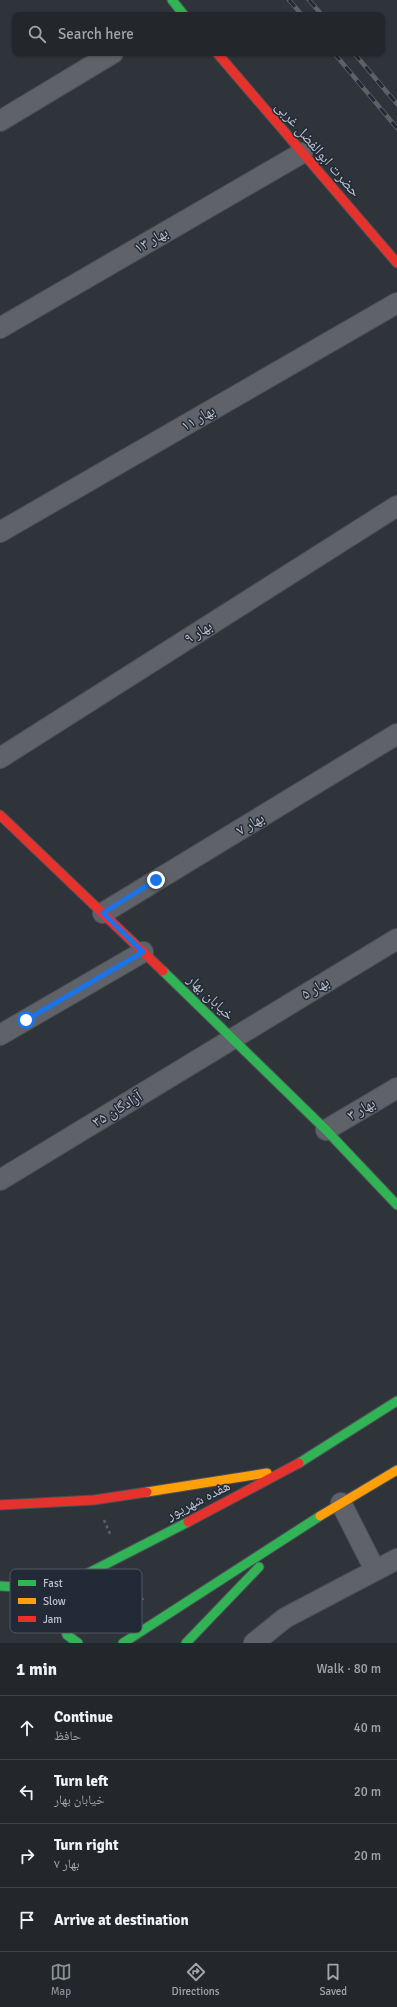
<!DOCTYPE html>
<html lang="en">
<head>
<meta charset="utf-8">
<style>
	:root { --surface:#23272c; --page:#2f3338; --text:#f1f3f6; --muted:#a3a5a9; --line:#404448; --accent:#899099 }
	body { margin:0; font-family:Signika,"Noto Naskh Arabic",sans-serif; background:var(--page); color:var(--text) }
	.stop { position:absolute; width:12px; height:12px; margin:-9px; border:3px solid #1a73e8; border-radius:50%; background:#fff }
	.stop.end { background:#1a73e8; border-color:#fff; box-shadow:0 1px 4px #0008 }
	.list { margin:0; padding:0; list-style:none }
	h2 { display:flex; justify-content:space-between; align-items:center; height:52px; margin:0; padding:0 16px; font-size:17px }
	h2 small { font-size:13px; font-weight:400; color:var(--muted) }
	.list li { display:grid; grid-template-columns:26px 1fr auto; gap:12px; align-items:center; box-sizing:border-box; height:64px; padding:0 16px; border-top:1px solid var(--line) }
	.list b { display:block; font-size:15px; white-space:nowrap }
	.list p { margin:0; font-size:13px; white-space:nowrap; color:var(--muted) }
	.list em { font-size:13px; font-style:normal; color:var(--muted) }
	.icon { flex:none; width:22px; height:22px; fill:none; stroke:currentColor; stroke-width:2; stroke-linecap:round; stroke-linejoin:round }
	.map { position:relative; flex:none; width:397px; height:1643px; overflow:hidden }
	.search { position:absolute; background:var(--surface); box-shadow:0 1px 3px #0004; left:12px; right:12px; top:12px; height:44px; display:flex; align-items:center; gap:10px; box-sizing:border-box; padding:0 14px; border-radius:8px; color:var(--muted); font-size:15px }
	.sheet { height:308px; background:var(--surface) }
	nav { display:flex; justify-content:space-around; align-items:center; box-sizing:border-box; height:56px; border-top:1px solid var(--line); background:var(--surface); font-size:11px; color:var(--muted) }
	nav a { display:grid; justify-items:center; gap:2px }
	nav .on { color:var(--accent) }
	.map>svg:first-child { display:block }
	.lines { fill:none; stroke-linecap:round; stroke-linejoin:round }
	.street-casing { stroke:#4d5056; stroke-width:22 }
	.fast-casing { stroke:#4d5056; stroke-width:11 }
	.slow-casing { stroke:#4d5056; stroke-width:11 }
	.jam-casing { stroke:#4d5056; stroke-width:11 }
	.path { stroke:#5c6166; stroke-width:2.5; stroke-dasharray:3 3; stroke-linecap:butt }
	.street { stroke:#5f6269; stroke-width:20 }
	.fast { stroke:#30b455; stroke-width:9 }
	.slow { stroke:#ff9f0a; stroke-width:9 }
	.jam { stroke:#e5322d; stroke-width:9 }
	.rail-casing { stroke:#5d6167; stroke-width:4.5 }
	.rail { stroke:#222a37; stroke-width:3; stroke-dasharray:9; stroke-linecap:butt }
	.route { stroke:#1a73e8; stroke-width:5 }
	.labels { text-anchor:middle; stroke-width:3; stroke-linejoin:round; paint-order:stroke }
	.street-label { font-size:15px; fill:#bac1cb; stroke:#222a37 }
	.key { fill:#222a37; stroke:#505763; stroke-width:1 }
	.key-label { font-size:11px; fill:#bac1cb }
</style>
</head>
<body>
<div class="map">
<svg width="397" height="1643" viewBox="0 0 397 1643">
	<rect width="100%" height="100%" fill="#2f343b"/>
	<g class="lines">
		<defs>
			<g id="street">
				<polyline points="0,121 113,53"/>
				<polyline points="0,328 302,153"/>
				<polyline points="0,532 397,303"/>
				<polyline points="0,758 397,506"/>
				<polyline points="103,913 397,734"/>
				<polyline points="0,1035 143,952"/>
				<polyline points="326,1130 397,1088"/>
				<polyline points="0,1180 397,939"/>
				<polyline points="341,1503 375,1570"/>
				<polyline points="254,1643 285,1618 397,1559"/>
			</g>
			<g id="fast">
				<polyline points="172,0 184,15"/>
				<polyline points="163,971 326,1130 397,1205"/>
				<polyline points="299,1463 397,1401"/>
				<polyline points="69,1583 61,1595 60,1613 67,1635 78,1643"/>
				<polyline points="0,1586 16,1587 69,1583 188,1522"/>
				<polyline points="123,1643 320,1516"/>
				<polyline points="186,1643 259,1567"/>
			</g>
			<g id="slow">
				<polyline points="147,1492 267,1473"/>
				<polyline points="320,1516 397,1470"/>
			</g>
			<g id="jam">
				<polyline points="217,53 397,263"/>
				<polyline points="0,815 163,971"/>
				<polyline points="0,1505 94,1500 147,1492"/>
				<polyline points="188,1522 299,1463"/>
			</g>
		</defs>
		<!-- street casing -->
		<use href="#street" class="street-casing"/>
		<!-- fast casing -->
		<use href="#fast" class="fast-casing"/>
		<!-- slow casing -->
		<use href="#slow" class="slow-casing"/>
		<!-- jam casing -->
		<use href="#jam" class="jam-casing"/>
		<!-- path -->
		<g class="path">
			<polyline points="104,1520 111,1536"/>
			<polyline points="131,1576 144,1602"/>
		</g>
		<!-- street -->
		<use href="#street" class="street"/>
		<!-- fast -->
		<use href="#fast" class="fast"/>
		<!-- slow -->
		<use href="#slow" class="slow"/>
		<!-- jam -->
		<use href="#jam" class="jam"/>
		<defs>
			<g id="rail">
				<polyline points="289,0 302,15"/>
				<polyline points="309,0 322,15"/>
				<polyline points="334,53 397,128"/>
				<polyline points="354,53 397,104"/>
			</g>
		</defs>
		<!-- rail casing -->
		<use href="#rail" class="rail-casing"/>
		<!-- rail -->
		<use href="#rail" class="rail"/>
	</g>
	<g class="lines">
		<!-- route -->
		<polyline class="route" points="26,1020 143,952 103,913 156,880"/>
	</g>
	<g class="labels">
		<!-- street labels -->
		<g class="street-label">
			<text transform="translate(318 149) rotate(49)" y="5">حضرت ابوالفضل غربی</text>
			<text transform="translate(151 240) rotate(-30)" y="5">بهار ۱۳</text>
			<text transform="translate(198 418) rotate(-30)" y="5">بهار ۱۱</text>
			<text transform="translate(198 632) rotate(-32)" y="5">بهار ۹</text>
			<text transform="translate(250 824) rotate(-31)" y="5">بهار ۷</text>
			<text transform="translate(315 988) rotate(-31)" y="5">بهار ۵</text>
			<text transform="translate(211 997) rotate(44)" y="5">خیابان بهار</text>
			<text transform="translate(117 1109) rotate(-31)" y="5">آزادگان ۳۵</text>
			<text transform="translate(361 1109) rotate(-30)" y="5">بهار ۳</text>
			<text transform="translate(198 1500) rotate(-27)" y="5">هفده شهریور</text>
		</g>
	</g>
	<!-- legend -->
	<rect x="10" y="1569" width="132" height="64" rx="6" class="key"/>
	<rect x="18" y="1580" width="18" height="6" fill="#30b455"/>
	<rect x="18" y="1598" width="18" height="6" fill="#ff9f0a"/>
	<rect x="18" y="1616" width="18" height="6" fill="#e5322d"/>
	<g class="key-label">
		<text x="43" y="1587">Fast</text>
		<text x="43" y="1605">Slow</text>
		<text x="43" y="1623">Jam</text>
	</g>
</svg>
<div class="stop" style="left:26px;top:1020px"></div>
<div class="stop end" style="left:156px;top:880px"></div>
<div class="search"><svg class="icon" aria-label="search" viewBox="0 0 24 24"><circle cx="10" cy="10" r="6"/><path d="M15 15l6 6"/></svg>Search here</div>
</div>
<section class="sheet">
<h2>1 min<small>Walk · 80 m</small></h2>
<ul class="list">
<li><svg class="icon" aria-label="ahead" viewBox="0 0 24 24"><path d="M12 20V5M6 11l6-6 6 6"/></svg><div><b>Continue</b><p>حافظ</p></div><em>40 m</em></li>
<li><svg class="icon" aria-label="left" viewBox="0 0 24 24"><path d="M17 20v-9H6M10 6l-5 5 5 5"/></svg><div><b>Turn left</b><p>خیابان بهار</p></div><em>20 m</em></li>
<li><svg class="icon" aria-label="right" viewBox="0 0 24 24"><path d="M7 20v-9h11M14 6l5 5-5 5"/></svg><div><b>Turn right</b><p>بهار ۷</p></div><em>20 m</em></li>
<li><svg class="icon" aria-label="arrive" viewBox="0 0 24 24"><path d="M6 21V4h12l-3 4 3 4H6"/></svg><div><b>Arrive at destination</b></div></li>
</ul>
</section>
<nav>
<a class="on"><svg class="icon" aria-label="map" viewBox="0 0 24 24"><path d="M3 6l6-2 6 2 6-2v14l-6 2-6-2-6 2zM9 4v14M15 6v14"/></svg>Map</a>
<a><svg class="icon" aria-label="directions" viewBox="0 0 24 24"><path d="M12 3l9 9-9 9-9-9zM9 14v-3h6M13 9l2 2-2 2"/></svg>Directions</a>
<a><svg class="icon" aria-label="saved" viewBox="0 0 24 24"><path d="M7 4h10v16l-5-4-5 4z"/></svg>Saved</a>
</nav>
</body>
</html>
